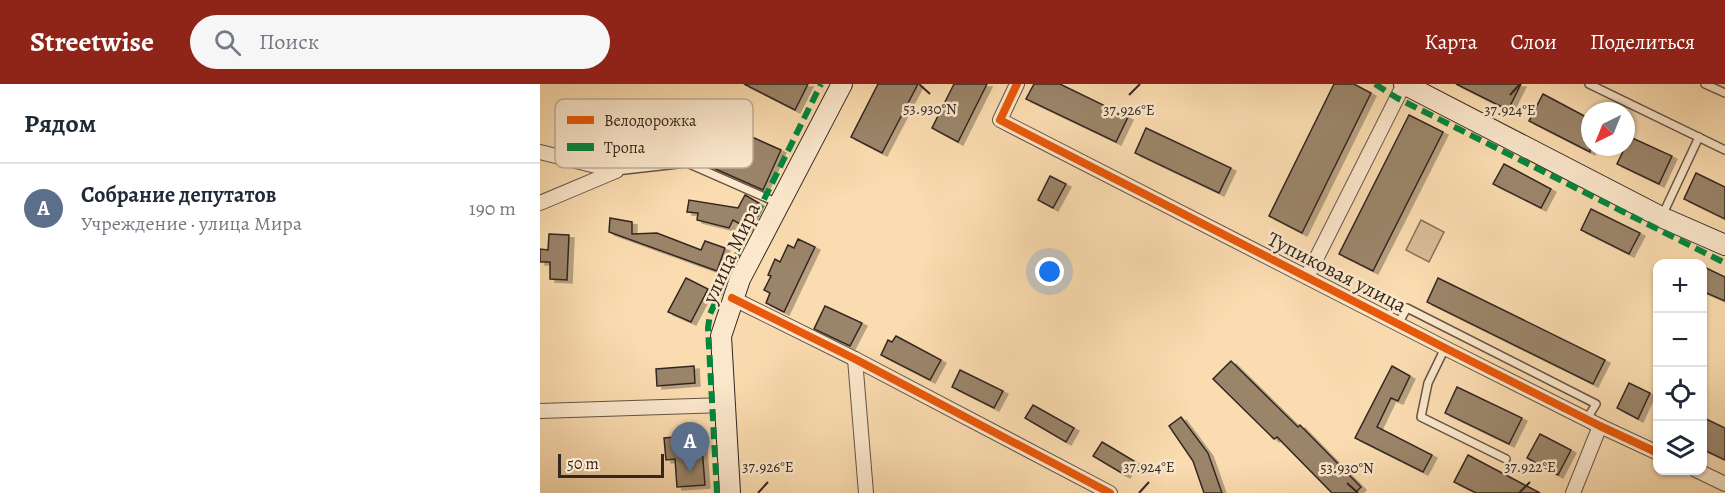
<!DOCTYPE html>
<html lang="ru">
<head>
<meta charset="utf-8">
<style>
	:root { --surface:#fff; --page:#f6f6f7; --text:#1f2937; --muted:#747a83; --line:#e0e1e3; --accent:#8f2418 }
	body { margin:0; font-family:Alegreya,serif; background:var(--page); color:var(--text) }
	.controls { position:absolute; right:18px; bottom:18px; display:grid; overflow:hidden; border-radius:12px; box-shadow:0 2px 4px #0004 }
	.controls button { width:54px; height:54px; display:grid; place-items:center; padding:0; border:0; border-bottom:2px solid var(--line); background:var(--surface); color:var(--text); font:30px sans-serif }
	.compass { position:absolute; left:1041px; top:18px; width:54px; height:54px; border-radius:50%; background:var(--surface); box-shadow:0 2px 4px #0004; rotate:223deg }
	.scale { position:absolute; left:18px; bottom:15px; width:106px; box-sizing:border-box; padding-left:6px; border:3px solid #332721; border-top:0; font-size:16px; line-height:21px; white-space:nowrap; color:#332721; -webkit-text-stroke:4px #fce8cc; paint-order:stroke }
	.you { position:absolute; left:510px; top:188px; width:21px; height:21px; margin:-15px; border:4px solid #fff; border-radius:50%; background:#1a73e8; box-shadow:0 0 0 9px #1a73e833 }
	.badge { display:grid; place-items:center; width:39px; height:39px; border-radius:50%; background:var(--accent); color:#fff; font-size:20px; font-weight:700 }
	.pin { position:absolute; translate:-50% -50px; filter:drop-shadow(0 2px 3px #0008) }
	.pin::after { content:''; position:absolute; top:32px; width:21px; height:18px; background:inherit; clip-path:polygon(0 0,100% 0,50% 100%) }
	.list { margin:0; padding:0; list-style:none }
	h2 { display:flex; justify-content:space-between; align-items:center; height:78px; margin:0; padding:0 24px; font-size:26px }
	h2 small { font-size:20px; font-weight:400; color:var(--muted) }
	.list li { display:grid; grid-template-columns:39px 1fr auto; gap:18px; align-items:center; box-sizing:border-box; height:90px; padding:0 24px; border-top:2px solid var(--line) }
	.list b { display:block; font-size:22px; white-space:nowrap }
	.list p { margin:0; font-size:20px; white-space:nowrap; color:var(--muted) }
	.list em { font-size:20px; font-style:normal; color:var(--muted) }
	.icon { flex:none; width:33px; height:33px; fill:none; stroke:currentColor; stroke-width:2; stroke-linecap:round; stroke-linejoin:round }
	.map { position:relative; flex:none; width:1185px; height:409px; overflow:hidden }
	header { display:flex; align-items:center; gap:36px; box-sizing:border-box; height:84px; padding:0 30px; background:var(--accent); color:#fff }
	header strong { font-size:28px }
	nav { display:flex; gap:33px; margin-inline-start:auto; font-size:21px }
	.search { width:420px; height:54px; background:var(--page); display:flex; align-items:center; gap:15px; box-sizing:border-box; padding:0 21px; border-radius:33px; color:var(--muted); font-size:22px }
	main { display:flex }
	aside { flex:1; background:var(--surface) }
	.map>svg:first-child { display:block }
	.green { fill:#d9bd98; stroke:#86725c; stroke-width:1.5 }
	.building { fill:#9b856b; stroke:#332721; stroke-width:1.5; filter:url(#shadow) }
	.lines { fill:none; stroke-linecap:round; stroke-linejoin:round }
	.lane-casing { stroke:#655445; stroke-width:10 }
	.street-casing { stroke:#655445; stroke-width:16 }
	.secondary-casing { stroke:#332721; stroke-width:22 }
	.lane { stroke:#fce8cc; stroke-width:7 }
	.street { stroke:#fce8cc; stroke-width:14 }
	.secondary { stroke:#fce8cc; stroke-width:20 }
	.quiet { stroke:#00873e; stroke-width:6; stroke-dasharray:12 6; stroke-linecap:butt }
	.cycleway-casing { stroke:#fce8cc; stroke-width:11 }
	.cycleway { stroke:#e8590c; stroke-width:8 }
	.ticks { fill:none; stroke:#332721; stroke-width:2 }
	.labels { text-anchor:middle; stroke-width:5; stroke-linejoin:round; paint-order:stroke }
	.street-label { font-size:21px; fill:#332721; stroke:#fce8cc }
	.key { fill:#fce8cc; stroke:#c0ae99; stroke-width:1.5 }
	.key-label { font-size:16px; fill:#332721 }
	.ticks-label { font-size:15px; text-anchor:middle; fill:#332721; stroke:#fce8cc; stroke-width:5; stroke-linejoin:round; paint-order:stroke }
</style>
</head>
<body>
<header>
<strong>Streetwise</strong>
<div class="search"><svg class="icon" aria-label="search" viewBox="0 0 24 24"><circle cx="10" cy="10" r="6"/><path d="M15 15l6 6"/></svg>Поиск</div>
<nav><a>Карта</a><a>Слои</a><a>Поделиться</a></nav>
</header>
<main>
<aside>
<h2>Рядом<small></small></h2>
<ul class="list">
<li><span class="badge" style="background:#5c6f8a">A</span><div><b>Собрание депутатов</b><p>Учреждение · улица Мира</p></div><em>190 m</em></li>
</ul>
</aside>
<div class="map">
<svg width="1185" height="409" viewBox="0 0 1185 409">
	<defs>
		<filter id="shadow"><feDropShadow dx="5" dy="3" stdDeviation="0" flood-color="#0004"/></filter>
	</defs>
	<rect width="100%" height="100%" fill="#fbdcb0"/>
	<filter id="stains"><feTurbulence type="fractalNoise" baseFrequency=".00333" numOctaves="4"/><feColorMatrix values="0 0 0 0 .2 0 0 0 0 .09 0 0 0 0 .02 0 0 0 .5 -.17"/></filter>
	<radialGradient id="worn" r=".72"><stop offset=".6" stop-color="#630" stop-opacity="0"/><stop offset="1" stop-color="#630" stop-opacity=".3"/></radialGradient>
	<!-- green -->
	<polygon class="green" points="881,136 904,148 889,178 866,166"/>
	<!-- building -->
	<g class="building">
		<polygon points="204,0 268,0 255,26"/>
		<polygon points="338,0 378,0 342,69 311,53"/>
		<polygon points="414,0 447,0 418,58 392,44"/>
		<polygon points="494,0 520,0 588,33 576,58 486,15"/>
		<polygon points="794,0 814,0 831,9 762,149 729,132"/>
		<polygon points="916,0 981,0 968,26"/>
		<polygon points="1003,10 1050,35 1050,68 989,37"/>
		<polygon points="869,31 903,48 833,187 799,170"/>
		<polygon points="606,44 691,84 679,109 595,69"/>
		<polygon points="203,49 241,66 223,106 171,83 182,58 196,65"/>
		<polygon points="1090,53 1132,72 1119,100 1077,80"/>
		<polygon points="964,80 1011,105 1001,124 953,100"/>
		<polygon points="1156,89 1185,103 1185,135 1144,115"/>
		<polygon points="510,92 526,100 513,124 498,116"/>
		<polygon points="205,111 219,119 207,144 193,136 189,144 157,136 158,129 147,128 149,116 198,124"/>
		<polygon points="1051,125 1100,149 1089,170 1041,146"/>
		<polygon points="70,134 92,138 92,150 117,149 161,166 165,157 185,164 177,187 69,148"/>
		<polygon points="9,150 29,151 27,196 10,195 10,178 0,178 0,165 8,166"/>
		<polygon points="258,155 275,163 244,228 226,219 230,209 224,206 231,192 228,191 235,175 240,178 248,161 254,164"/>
		<polygon points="1162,182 1185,193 1185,217 1162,207"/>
		<polygon points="146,194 168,205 151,238 128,228"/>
		<polygon points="898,194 1065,276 1053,300 887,218"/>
		<polygon points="285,222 322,239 310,262 274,245"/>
		<polygon points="356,252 401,276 390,296 341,271 348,256 352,258"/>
		<polygon points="691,277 758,343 760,341 821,403 815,409 792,409 737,353 734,355 673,295"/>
		<polygon points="154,282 155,299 117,302 116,285"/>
		<polygon points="852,282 870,292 858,317 851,314 837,343 892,371 883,388 815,354"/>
		<polygon points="420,286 463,307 454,324 412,303"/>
		<polygon points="1089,299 1110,309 1098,335 1077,324"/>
		<polygon points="917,303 982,334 969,360 905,329"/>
		<polygon points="493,321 534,344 526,358 485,334"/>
		<polygon points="641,333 668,369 682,409 664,409 653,377 629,342"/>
		<polygon points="1162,333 1185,344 1185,376 1162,365"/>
		<polygon points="1000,350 1031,366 1018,391 987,374"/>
		<polygon points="161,351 165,401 137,403 135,375 126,376 124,354"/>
		<polygon points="562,358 594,377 585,391 553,372"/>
		<polygon points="928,371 1000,409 936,409 914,398"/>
	</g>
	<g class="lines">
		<defs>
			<g id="lane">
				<polyline points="1049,0 1185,66"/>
				<polyline points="1165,0 1185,9"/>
				<polyline points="76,87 147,79 238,119"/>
				<polyline points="1122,132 1159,53"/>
				<polyline points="858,240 867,224 1056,320 1047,335"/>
				<polyline points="905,264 888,299 881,333 966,375"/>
			</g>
			<g id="street">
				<polyline points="477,0 460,36 905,264 1060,342 1118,369"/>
				<polyline points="0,68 76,87"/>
				<polyline points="0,119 76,87"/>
				<polyline points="767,193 864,0"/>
				<polyline points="192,214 315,275 570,409"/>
				<polyline points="315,275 326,409"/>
				<polyline points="0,327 185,321"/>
				<polyline points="1156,386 1185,400"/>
				<polyline points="1033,409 1060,342"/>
			</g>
			<g id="secondary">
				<polyline points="864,0 1121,133 1185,161"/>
				<polyline points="190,409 181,252 200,195 302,0"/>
			</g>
		</defs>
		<!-- lane casing -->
		<use href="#lane" class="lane-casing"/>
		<!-- street casing -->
		<use href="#street" class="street-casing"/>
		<!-- secondary casing -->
		<use href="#secondary" class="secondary-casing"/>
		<!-- lane -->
		<use href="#lane" class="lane"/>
		<!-- street -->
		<use href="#street" class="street"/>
		<!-- secondary -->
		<use href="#secondary" class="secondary"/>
		<!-- quiet -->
		<g class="quiet">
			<polyline points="835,0 857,14 1185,179"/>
			<polyline points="177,409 168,244 170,230 201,162 281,0"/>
		</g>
		<defs>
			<g id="cycleway">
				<polyline points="477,0 460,36 905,264 1060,342 1118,369"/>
				<polyline points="192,214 315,275 570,409"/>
			</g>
		</defs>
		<!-- cycleway casing -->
		<use href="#cycleway" class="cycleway-casing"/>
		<!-- cycleway -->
		<use href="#cycleway" class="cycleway"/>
	</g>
	<!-- ticks -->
	<path class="ticks" d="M379,0L390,10M589,11L600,0M970,11L980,0M807,399L818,409M218,409L228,398M599,409L609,398M979,409L990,398"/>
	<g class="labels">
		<!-- street labels -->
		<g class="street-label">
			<text transform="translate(191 169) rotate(-65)" y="7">улица Мира</text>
			<text transform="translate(797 188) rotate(27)" y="7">Тупиковая улица</text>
		</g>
	</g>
	<!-- legend -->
	<rect x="15" y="15" width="198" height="69" rx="9" class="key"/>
	<rect x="27" y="32" width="27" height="8" fill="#e8590c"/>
	<rect x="27" y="59" width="27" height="8" fill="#00873e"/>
	<g class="key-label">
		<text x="64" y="42">Велодорожка</text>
		<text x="64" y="69">Тропа</text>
	</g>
	<g class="ticks-label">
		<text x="390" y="30">53.930°N</text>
		<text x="589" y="31">37.926°E</text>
		<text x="970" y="31">37.924°E</text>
		<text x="228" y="388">37.926°E</text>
		<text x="609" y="388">37.924°E</text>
		<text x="990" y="388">37.922°E</text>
		<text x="807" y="389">53.930°N</text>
	</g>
	<rect width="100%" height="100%" filter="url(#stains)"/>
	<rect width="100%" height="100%" fill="url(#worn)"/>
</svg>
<div class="controls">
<button>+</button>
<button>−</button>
<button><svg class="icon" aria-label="locate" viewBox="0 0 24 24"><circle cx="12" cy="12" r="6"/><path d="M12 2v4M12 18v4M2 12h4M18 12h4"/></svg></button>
<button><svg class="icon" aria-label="layers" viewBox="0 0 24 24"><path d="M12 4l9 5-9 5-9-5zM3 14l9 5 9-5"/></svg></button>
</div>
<svg class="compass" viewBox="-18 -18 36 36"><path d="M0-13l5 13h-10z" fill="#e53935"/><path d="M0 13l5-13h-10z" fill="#747a83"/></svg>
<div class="scale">50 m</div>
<div class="you"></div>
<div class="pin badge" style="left:150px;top:388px;background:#5c6f8a">A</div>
</div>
</main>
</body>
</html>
